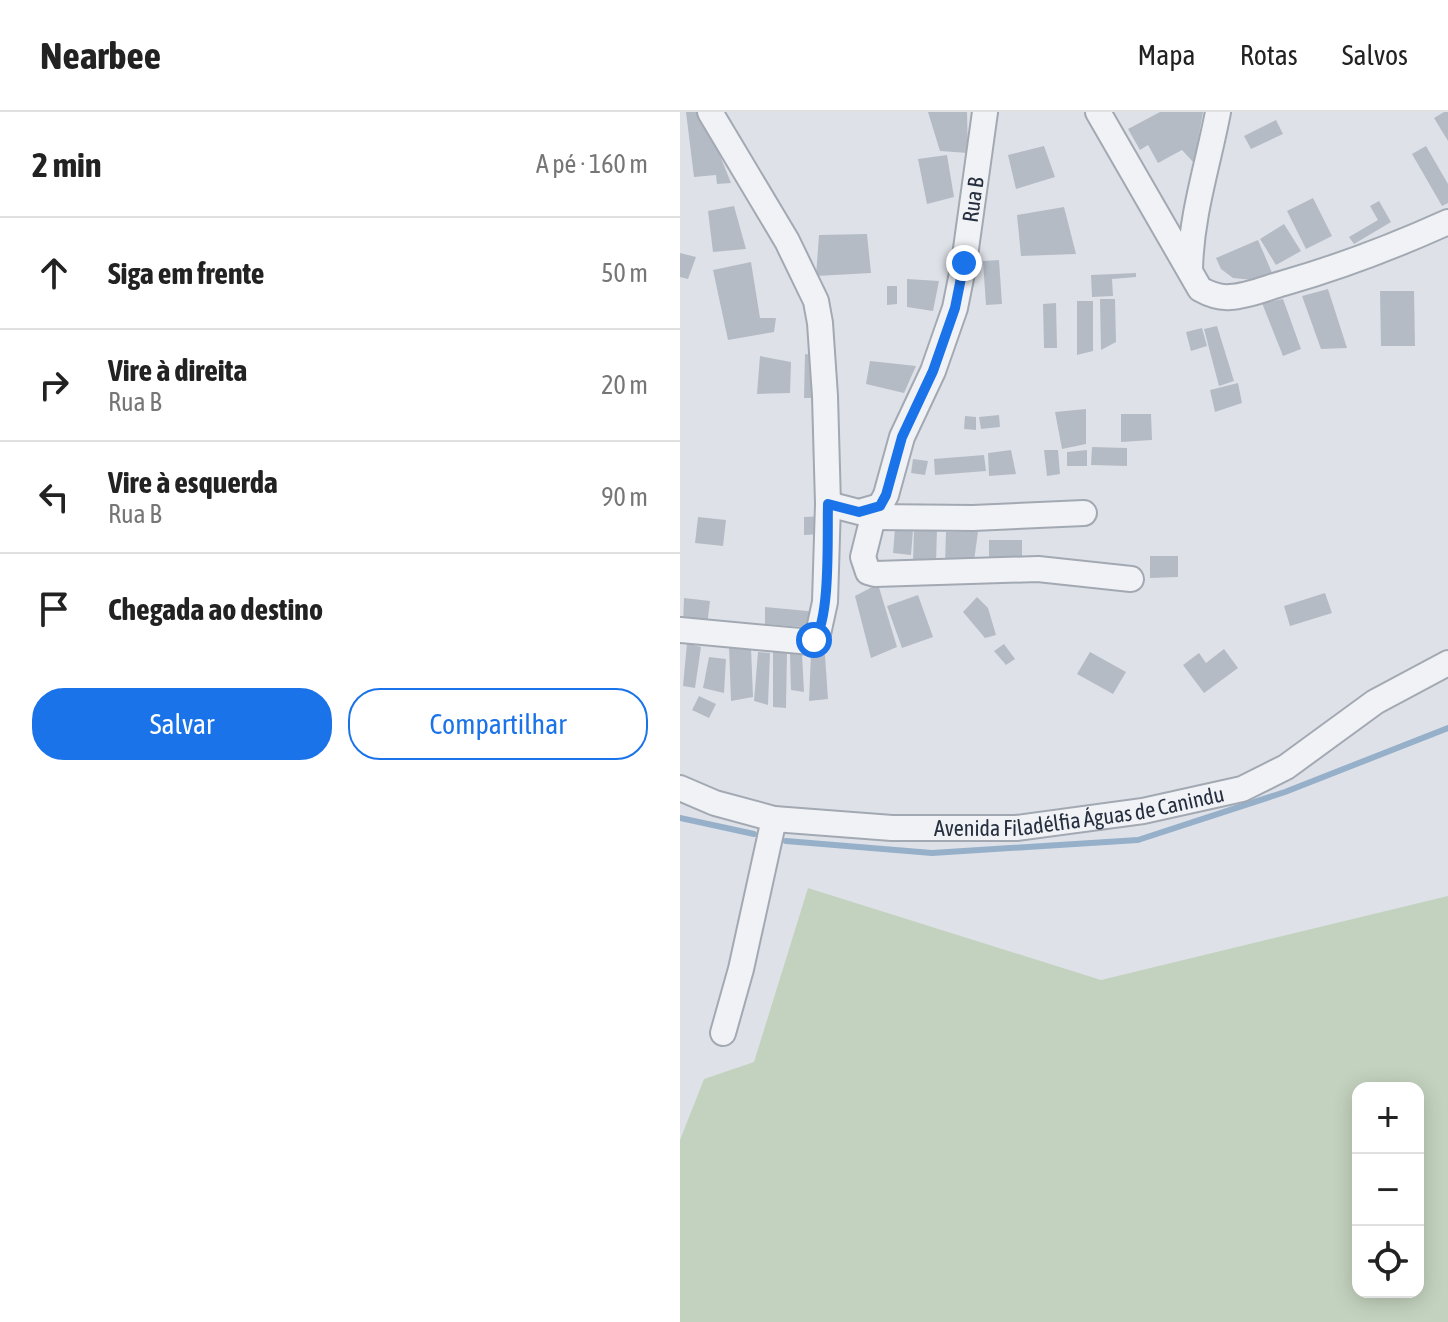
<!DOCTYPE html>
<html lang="pt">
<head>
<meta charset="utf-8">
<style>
	:root { --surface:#fff; --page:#f6f6f6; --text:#222; --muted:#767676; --line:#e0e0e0; --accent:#1a73e8 }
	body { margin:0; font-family:"Asap Condensed",sans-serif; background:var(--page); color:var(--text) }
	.controls { position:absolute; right:24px; bottom:24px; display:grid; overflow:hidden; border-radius:16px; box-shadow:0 4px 20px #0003 }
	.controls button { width:72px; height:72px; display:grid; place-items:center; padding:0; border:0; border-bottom:2px solid var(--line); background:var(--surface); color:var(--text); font:40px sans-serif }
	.stop { position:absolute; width:24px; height:24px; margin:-18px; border:6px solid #1a73e8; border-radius:50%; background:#fff }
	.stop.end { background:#1a73e8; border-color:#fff; box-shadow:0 2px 8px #0008 }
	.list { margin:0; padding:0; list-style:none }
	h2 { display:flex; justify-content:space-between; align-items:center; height:104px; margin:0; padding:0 32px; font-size:34px }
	h2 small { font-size:26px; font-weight:400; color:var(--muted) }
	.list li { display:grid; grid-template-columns:52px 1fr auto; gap:24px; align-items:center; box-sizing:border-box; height:112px; padding:0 32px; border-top:2px solid var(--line) }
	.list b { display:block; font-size:30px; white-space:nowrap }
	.list p { margin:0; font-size:26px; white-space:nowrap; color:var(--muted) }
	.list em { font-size:26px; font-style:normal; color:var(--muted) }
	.actions { display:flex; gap:16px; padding:24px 32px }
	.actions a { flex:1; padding:18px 0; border:2px solid var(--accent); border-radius:32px; text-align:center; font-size:28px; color:var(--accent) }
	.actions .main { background:var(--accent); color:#fff }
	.icon { flex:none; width:44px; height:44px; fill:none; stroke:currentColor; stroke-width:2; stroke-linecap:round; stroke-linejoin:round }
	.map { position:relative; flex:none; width:768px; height:1210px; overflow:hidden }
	header { display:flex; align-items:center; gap:48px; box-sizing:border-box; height:112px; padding:0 40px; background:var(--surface); border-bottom:2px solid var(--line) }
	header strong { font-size:38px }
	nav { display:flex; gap:44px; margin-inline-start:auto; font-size:28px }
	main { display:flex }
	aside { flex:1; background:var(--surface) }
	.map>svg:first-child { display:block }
	.green { fill:#c3d2be; fill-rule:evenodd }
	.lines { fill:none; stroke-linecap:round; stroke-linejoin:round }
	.stream { stroke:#97b0ca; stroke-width:6 }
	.building { fill:#b5bbc5 }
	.minor-casing { stroke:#a3a9b2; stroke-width:28 }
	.minor { stroke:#f0f2f6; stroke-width:24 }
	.route { stroke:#1a73e8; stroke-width:10 }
	.labels { text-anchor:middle; stroke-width:6; stroke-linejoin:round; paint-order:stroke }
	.street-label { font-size:22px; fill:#262f3f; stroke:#edf1f6 }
</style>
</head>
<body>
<header>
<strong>Nearbee</strong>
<nav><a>Mapa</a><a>Rotas</a><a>Salvos</a></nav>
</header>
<main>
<aside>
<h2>2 min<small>A pé · 160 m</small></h2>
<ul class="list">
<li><svg class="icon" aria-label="ahead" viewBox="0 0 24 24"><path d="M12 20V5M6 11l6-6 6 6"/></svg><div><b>Siga em frente</b></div><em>50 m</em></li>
<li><svg class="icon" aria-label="right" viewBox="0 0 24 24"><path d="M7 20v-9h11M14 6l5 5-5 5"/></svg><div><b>Vire à direita</b><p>Rua B</p></div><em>20 m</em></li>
<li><svg class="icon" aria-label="left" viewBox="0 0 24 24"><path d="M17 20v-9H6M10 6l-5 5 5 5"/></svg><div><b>Vire à esquerda</b><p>Rua B</p></div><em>90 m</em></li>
<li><svg class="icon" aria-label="arrive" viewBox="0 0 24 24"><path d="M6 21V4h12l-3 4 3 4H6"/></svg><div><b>Chegada ao destino</b></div></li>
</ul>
<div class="actions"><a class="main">Salvar</a><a>Compartilhar</a></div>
</aside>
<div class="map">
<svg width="768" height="1210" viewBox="0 0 768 1210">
	<rect width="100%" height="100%" fill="#dee2e8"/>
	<!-- green -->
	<path class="green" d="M128,776L421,868L768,784V1210H0V1028L24,967L74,950ZM678,976H738V1180H678Z"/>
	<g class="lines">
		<!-- stream -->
		<g class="stream">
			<polyline points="0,706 74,722"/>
			<polyline points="106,729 252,741 458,728 605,680 768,616"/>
		</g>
	</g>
	<!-- building -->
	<g class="building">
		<polygon points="6,0 28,0 39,41 51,71 37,72 36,63 14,65"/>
		<polygon points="248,0 287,0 288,41 260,39"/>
		<polygon points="480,0 523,0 514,51 502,38 478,51 468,33 460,38 448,17"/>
		<polygon points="764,0 768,0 768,29 754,6"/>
		<polygon points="596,8 603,22 571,37 564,24"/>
		<polygon points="364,34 375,65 336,77 328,43"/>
		<polygon points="746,34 768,72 768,91 762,94 732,42"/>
		<polygon points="267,43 274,85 247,92 238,47"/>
		<polygon points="633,86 652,124 626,137 607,99"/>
		<polygon points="699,89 711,110 674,132 669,125 698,108 690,94"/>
		<polygon points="54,94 66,137 33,140 28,99"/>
		<polygon points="384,95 396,142 341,144 337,103"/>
		<polygon points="604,112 621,139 596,153 580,127"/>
		<polygon points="187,122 191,161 136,164 139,123"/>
		<polygon points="578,128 596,170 553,166 541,157 536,146"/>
		<polygon points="0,141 16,145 8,167 0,165"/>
		<polygon points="319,148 322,192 306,193 303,149"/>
		<polygon points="71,150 80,206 96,206 94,220 48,228 33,158"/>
		<polygon points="456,161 456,165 432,167 433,184 412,185 411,163"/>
		<polygon points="227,167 259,169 253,199 227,195"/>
		<polygon points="207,174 217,174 217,192 207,193"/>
		<polygon points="648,177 667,236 641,237 622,184"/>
		<polygon points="700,179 734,179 735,234 701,234"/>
		<polygon points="420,187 435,187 436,230 421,238"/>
		<polygon points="603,187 621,237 603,244 582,191"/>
		<polygon points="397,189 413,189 413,239 397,243"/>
		<polygon points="376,191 377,236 364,236 363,192"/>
		<polygon points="537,214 554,269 539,274 524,217"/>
		<polygon points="522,216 527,234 511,239 506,220"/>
		<polygon points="125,242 141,244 141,286 124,286"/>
		<polygon points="80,244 111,250 110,281 77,282"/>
		<polygon points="190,249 236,254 224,281 186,272"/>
		<polygon points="558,271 562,291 535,300 530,278"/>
		<polygon points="406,297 406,332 382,337 375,300"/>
		<polygon points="441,302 471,302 472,328 441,330"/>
		<polygon points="319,303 320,315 301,317 299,305"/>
		<polygon points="285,304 296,305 296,318 284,317"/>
		<polygon points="412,335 447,336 447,354 411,353"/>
		<polygon points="331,338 336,362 309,364 308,341"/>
		<polygon points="364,338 378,338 380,362 367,364"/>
		<polygon points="407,338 407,354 387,354 387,340"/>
		<polygon points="304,343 306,359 255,363 254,347"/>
		<polygon points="233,347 248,349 245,363 231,361"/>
		<polygon points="144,404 145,422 124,423 124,405"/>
		<polygon points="18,405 46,408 43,434 15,431"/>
		<polygon points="215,416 233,418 231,443 213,441"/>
		<polygon points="234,416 257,417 256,451 233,450"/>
		<polygon points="266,420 298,420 293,456 265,451"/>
		<rect x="309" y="428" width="33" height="19"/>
		<polygon points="470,444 498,444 498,465 470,466"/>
		<polygon points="198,472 217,535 191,546 175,484"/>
		<polygon points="645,481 652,501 610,514 604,494"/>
		<polygon points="238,483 253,525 222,536 207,494"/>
		<polygon points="297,485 308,496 316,523 305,526 283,500"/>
		<polygon points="4,486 30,489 27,514 3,512"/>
		<polygon points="85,495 138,500 135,516 85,512"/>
		<polygon points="7,531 21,535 15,576 3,574"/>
		<polygon points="324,532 335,547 326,553 314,539"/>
		<polygon points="49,534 71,536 73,585 51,589"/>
		<polygon points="544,537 558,556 524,581 503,553 519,541 526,551"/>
		<polygon points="93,538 107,540 106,596 93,595"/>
		<polygon points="78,540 90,541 88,593 74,589"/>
		<polygon points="410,540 446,560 433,582 397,562"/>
		<polygon points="110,542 122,542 124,580 111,578"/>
		<polygon points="131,542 145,543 148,587 129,589"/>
		<polygon points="29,545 46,547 44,581 23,576"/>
		<polygon points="19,584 36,592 29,606 12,598"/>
	</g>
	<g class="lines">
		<defs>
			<g id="minor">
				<path d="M418,0L520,177C529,182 539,186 550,185C568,184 586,176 604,171C660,155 715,134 768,110"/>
				<path d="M510,158C511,103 528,53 538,0"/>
				<path id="s1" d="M148,392L179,400L200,394L206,383L222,325L253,259L275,196L284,151L305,0"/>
				<polyline points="181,400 193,405 293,406 404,401"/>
				<polyline points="193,405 183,445 188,460 195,462 358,457 451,467"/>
				<polyline points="0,518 131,530 138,522 145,490 148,392 145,284 140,211 136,189 107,129 30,0"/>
				<path id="s2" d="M0,676L35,691L94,707L212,716H336L463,699L562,677L606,655L695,590L768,551"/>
				<polyline points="43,921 61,857 94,707"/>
			</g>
		</defs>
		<!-- minor casing -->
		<use href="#minor" class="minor-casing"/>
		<!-- minor -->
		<use href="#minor" class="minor"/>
	</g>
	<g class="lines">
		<!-- route -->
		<path class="route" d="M134,528C151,507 147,421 148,392L179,400L200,394L206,383L222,325L253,259L275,196L284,151"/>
	</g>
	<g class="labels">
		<!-- street labels -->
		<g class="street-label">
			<text dy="8" stroke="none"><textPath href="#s1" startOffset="376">Rua B</textPath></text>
			<text dy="8" stroke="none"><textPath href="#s2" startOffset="406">Avenida Filadélfia Águas de Canindu</textPath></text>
		</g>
	</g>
</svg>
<div class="controls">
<button>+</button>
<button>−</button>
<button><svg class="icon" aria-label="locate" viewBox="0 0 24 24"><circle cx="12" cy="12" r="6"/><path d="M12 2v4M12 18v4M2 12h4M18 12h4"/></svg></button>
</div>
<div class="stop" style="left:134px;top:528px"></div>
<div class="stop end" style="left:284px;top:151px"></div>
</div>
</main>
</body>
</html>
